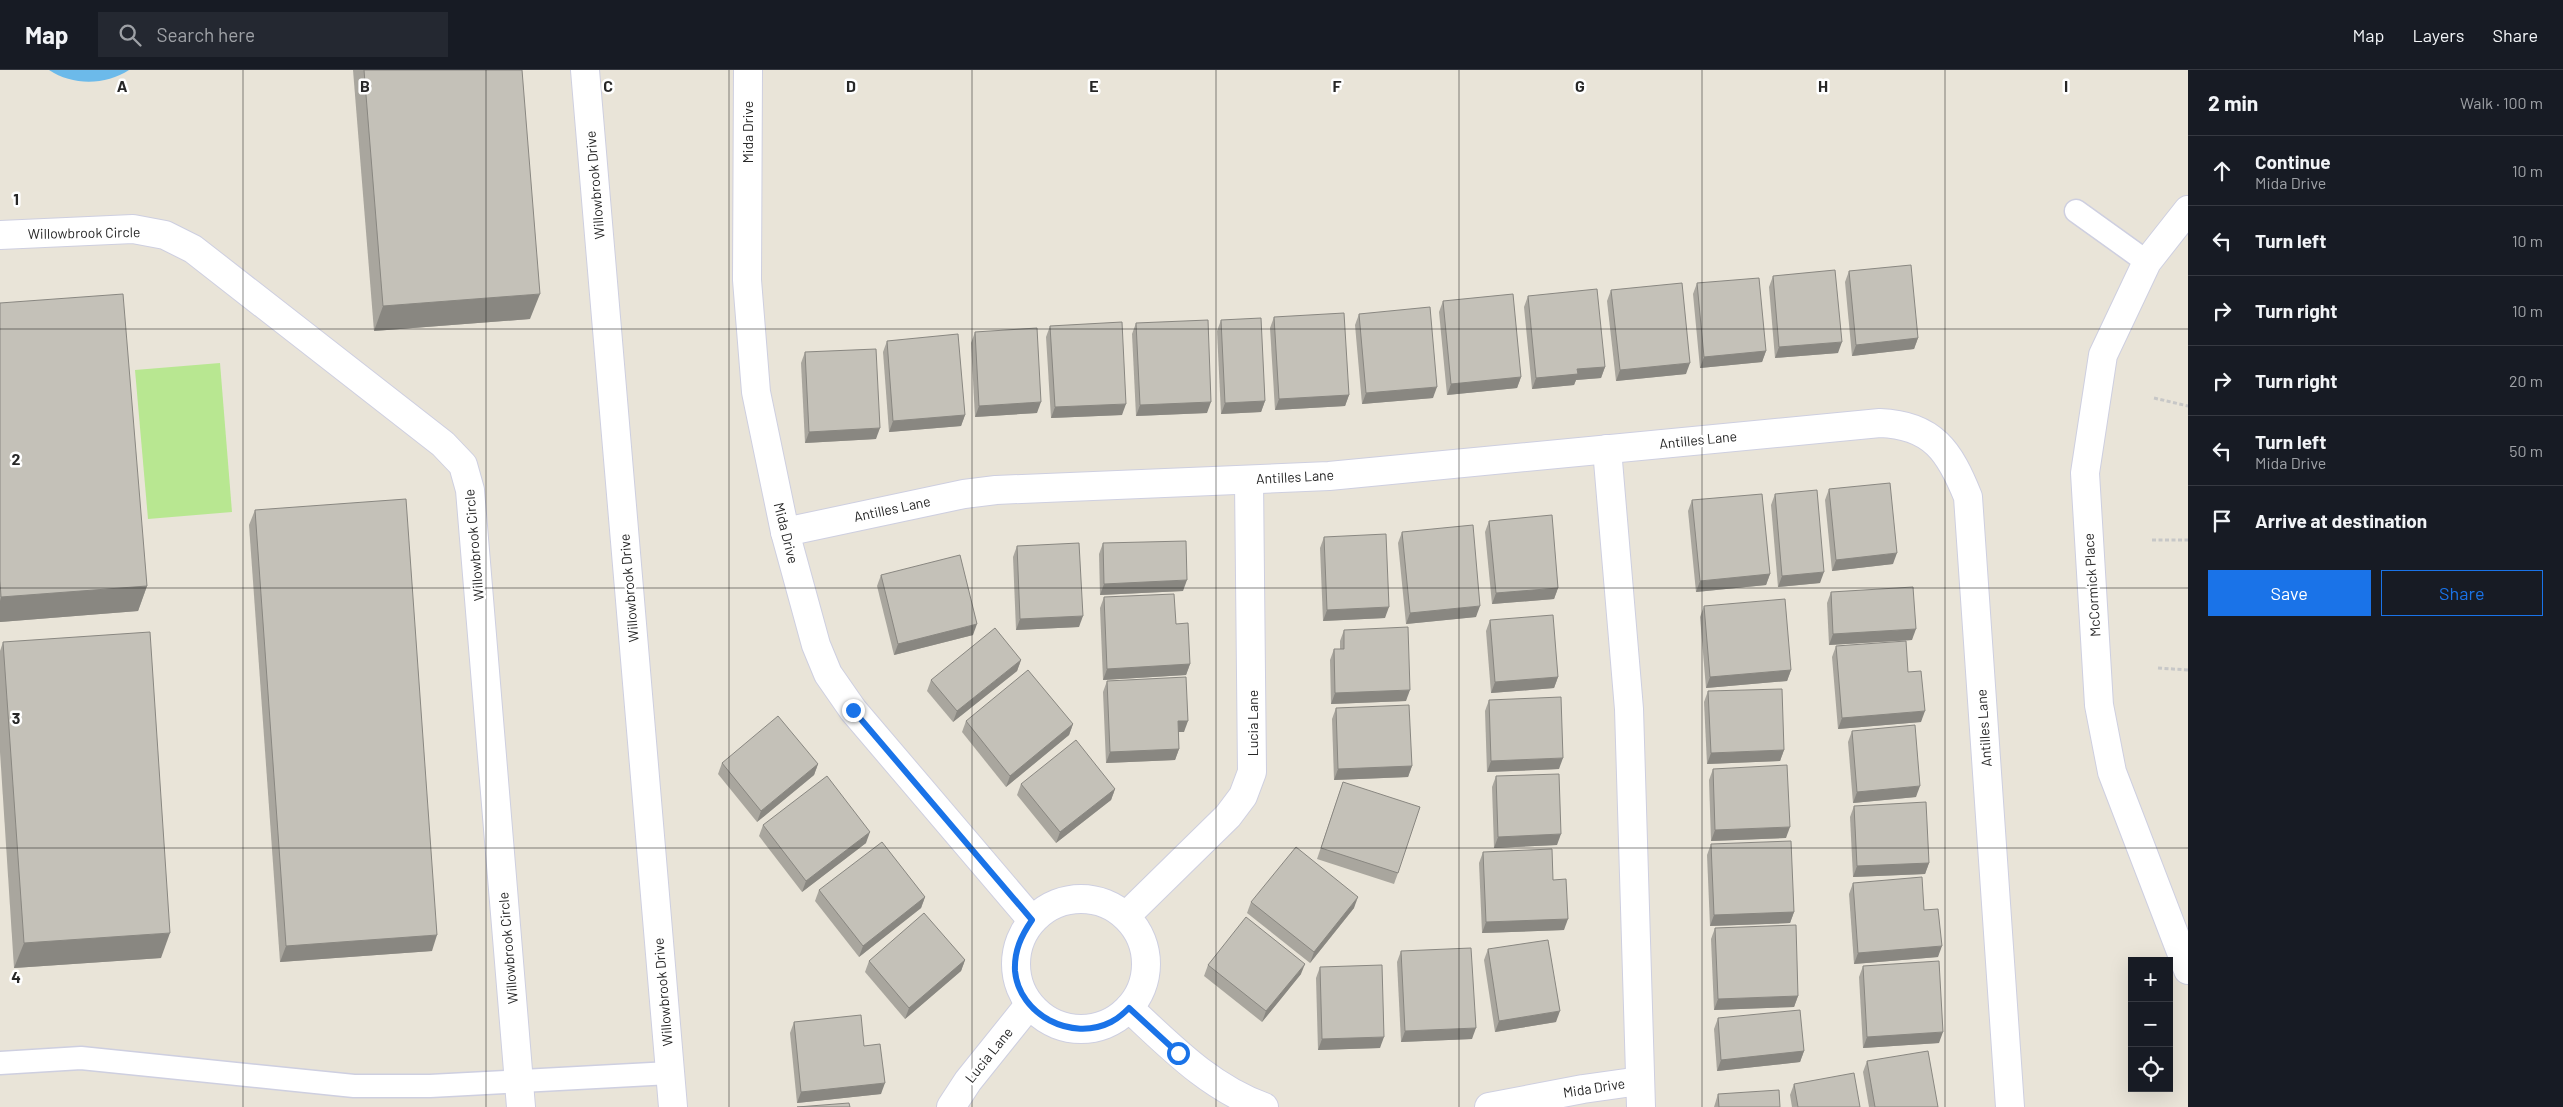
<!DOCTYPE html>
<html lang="en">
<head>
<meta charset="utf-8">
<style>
	:root { --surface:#171b24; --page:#242831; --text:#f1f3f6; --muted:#9ea1a6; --line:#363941; --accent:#1a73e8 }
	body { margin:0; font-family:Barlow,sans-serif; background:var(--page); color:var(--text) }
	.controls { position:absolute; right:15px; bottom:15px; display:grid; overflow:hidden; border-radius:0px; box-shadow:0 5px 20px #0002 }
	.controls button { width:45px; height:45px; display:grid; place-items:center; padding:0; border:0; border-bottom:1px solid var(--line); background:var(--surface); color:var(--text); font:25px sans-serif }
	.stop { position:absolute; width:15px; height:15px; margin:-11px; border:4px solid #1a73e8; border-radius:50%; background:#fff }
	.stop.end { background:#1a73e8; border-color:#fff; box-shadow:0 1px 5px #0008 }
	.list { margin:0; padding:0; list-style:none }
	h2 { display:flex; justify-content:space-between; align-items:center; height:65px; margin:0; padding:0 20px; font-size:21px }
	h2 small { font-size:16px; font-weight:400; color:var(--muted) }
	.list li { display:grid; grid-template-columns:32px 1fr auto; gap:15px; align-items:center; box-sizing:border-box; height:70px; padding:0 20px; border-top:1px solid var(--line) }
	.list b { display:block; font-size:19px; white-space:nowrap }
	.list p { margin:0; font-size:16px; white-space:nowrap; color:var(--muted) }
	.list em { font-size:16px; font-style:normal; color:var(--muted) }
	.actions { display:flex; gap:10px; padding:15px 20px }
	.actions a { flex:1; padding:11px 0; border:1px solid var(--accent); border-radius:0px; text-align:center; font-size:18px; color:var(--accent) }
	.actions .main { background:var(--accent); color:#fff }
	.icon { flex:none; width:28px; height:28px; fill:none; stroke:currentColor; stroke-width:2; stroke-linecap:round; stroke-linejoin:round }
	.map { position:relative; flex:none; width:2188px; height:1037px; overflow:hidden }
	header { display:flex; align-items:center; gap:30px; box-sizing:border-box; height:70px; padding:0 25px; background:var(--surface); border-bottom:1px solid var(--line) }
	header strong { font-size:24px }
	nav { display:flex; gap:28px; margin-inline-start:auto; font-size:18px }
	.search { width:350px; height:45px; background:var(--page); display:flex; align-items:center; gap:12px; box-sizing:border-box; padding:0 18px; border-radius:0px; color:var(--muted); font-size:19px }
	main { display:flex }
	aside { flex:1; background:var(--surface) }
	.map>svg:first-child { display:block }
	.pitch { fill:#b8e791 }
	.water { fill:#6cbaea }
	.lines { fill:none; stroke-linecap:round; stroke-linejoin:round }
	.lane-casing { stroke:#cecfe0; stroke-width:25 }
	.street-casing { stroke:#cecfe0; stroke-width:30 }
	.path { stroke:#c7c7c7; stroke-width:3; stroke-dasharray:4 2.5; stroke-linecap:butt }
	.lane { stroke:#fff; stroke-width:22 }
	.street { stroke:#fff; stroke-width:28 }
	.wall { fill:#a9a69e }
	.shaded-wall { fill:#898781 }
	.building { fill:#c4c1b8; stroke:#898781 }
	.route { stroke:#1a73e8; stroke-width:6 }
	.grid { fill:none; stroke:#272727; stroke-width:1; stroke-opacity:0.55 }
	.labels { text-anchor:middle; stroke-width:5; stroke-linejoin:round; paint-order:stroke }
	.street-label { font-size:14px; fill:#272727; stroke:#fff }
	.grid-label { font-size:16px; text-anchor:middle; font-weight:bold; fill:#272727; stroke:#fff; stroke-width:5; stroke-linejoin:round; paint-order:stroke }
</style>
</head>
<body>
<header>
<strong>Map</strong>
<div class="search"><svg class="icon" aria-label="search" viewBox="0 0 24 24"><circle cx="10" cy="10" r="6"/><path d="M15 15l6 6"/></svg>Search here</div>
<nav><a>Map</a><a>Layers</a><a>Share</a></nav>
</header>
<main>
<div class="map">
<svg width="2188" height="1037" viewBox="0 0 2188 1037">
	<rect width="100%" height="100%" fill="#e9e4d8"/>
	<!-- pitch -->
	<polygon class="pitch" points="220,293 232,442 148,449 135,300"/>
	<!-- water -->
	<path class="water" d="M49,0H129C106,15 73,16 49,0Z"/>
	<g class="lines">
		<defs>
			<g id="lane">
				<polyline points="2076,141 2147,192"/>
				<polyline points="0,993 81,988 354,1016 430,1016 670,1003"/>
			</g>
			<g id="street">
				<polyline points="585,0 673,1037"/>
				<polyline points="748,0 747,210 756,322 785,462 816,575 828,604 853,640 1032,850"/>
				<polyline points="2188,140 2147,192 2103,285 2085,403 2099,635 2112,702 2188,900"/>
				<polyline points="0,165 133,159 165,165 193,179 443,374 463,395 470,420 521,1037"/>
				<polyline points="1607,379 1629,639 1641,1037"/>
				<path d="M785,462L964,424L996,420L1329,406L1880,353C1933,355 1950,382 1968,427L2010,1037"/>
				<circle cx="1081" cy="894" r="65"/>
				<polyline points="1126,846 1228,746 1243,726 1252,702 1249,410"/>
				<path d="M1129,938C1171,977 1209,1017 1264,1037"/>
				<polyline points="951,1037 968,1011 1029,935"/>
				<polyline points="1489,1037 1583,1019 1640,1011"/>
			</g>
		</defs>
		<!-- lane casing -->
		<use href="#lane" class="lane-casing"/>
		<!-- street casing -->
		<use href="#street" class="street-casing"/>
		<!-- path -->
		<g class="path">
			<polyline points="2154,328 2188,336"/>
			<polyline points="2152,470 2188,470"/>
			<polyline points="2158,598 2188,600"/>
		</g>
		<!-- lane -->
		<use href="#lane" class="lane"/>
		<!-- street -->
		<use href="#street" class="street"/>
	</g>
	<!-- wall -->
	<g class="wall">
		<polygon points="353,0 522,0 530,249 374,261"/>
		<polygon points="1849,201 1918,268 1914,279 1852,286 1845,212"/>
		<polygon points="1773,206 1838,283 1775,288 1769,217"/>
		<polygon points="1697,213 1766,281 1762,292 1700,298 1693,224"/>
		<polygon points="1611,220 1686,304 1616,311 1607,231"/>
		<polygon points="1528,226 1605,297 1601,308 1576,310 1574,315 1532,319 1524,237"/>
		<polygon points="1443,231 1521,307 1517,318 1447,325 1439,242"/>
		<polygon points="0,233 147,516 138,541 0,552"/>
		<polygon points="1359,244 1433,328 1362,334 1355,255"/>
		<polygon points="1274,247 1349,325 1345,336 1275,340 1270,258"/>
		<polygon points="1221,250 1265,331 1261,342 1221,344 1217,261"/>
		<polygon points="1136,253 1207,343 1136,346 1132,264"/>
		<polygon points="1050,256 1122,345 1051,348 1046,267"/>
		<polygon points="975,262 1037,343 975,347 971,273"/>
		<polygon points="887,271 965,345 961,356 889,362 883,282"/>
		<polygon points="805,282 876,369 805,373 801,293"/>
		<polygon points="1829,419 1893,494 1832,501 1825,430"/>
		<polygon points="1775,424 1820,513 1778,517 1771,435"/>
		<polygon points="1692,430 1770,504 1766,515 1696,522 1688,441"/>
		<polygon points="255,440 432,881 280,892 249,455"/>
		<polygon points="1489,451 1558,518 1554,529 1492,534 1485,462"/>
		<polygon points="1402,462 1476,547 1406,554 1398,473"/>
		<polygon points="1324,467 1385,548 1323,551 1320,478"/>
		<polygon points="1103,473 1183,521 1100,525 1099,484"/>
		<polygon points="1017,476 1079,557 1016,560 1013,487"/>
		<polygon points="881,505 973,565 894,585 877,516"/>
		<polygon points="1831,522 1912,570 1829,575 1827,533"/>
		<polygon points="1104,527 1176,554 1190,594 1186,605 1103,610 1100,538"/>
		<polygon points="1704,536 1791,600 1787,611 1706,618 1700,547"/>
		<polygon points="1490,550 1558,607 1554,618 1491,623 1486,561"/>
		<polygon points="1344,560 1406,631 1331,634 1330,590 1334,579 1340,579 1340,571"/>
		<polygon points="3,572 161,888 14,898 0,682 0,581"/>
		<polygon points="1836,576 1921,652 1838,659 1832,587"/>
		<polygon points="1021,590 1017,601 953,652 927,621 931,610"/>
		<polygon points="1107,611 1184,662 1178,662 1179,679 1175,690 1106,693 1103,622"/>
		<polygon points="1708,621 1784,680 1780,691 1707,694 1704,632"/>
		<polygon points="1489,630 1559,699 1487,702 1485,641"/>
		<polygon points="1336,638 1412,696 1408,707 1334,710 1332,649"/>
		<polygon points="966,651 1073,654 1069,665 1006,717 962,662"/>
		<polygon points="1852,661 1916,727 1853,733 1848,672"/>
		<polygon points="722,693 818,694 814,705 757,752 718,704"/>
		<polygon points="1713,699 1786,768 1711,771 1709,710"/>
		<polygon points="1496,706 1557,775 1494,778 1492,717"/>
		<polygon points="1343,712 1398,803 1394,814 1317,789"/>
		<polygon points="1021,714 1115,719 1111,730 1056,773 1017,725"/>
		<polygon points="1854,736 1929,793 1925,804 1853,807 1850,747"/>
		<polygon points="763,755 866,773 802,822 759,766"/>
		<polygon points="1711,774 1794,842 1790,853 1710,856 1707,785"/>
		<polygon points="1483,782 1553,810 1564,860 1482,863 1479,793"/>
		<polygon points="1853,813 1924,840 1938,887 1854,894 1849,824"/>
		<polygon points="819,820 925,827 921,838 859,887 815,831"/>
		<polygon points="1251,832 1354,838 1310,893 1247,843"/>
		<polygon points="1715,858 1798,926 1794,937 1714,940 1711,869"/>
		<polygon points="1488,879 1556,952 1495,962 1484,890"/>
		<polygon points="1401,881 1472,969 1401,972 1397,892"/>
		<polygon points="965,890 961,901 905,949 865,902 869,891"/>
		<polygon points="1208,895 1301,904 1262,952 1204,906"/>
		<polygon points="1863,896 1939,973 1863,978 1859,907"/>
		<polygon points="1320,897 1380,978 1318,980 1316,908"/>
		<polygon points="1718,948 1804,981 1800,992 1717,1001 1714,959"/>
		<polygon points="794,952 864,976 881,1024 797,1033 790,963"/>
		<polygon points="1867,991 1938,1037 1869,1037 1863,1002"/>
		<polygon points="1794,1014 1860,1037 1792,1037 1790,1025"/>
		<polygon points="1718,1024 1780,1037 1714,1037"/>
	</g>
	<!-- shaded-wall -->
	<g class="shaded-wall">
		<polygon points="540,224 530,249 374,261 383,236"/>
		<polygon points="1918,268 1914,279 1852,286 1856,275"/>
		<polygon points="1842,272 1838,283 1775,288 1779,277"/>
		<polygon points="1766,281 1762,292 1700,298 1704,287"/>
		<polygon points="1690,293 1686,304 1616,311 1620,300"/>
		<polygon points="1605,297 1601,308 1576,310 1574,315 1532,319 1536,308 1577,299"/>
		<polygon points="1521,307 1517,318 1447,325 1451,314"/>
		<polygon points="1437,317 1433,328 1362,334 1366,323"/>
		<polygon points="1349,325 1345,336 1275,340 1279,329"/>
		<polygon points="1265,331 1261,342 1221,344 1225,333"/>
		<polygon points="1041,332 1037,343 975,347 979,336"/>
		<polygon points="1211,332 1207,343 1136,346 1140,335"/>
		<polygon points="1126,334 1122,345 1051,348 1055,337"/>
		<polygon points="965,345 961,356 889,362 893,351"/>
		<polygon points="880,358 876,369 805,373 809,362"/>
		<polygon points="1897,483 1893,494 1832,501 1836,490"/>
		<polygon points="1824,502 1820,513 1778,517 1782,506"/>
		<polygon points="1770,504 1766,515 1696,522 1700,511"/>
		<polygon points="1187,510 1183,521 1100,525 1104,514"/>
		<polygon points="147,516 138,541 0,552 0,531 1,527"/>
		<polygon points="1558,518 1554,529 1492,534 1496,523"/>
		<polygon points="1480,536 1476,547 1406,554 1410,543"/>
		<polygon points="1389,537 1385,548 1323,551 1327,540"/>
		<polygon points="1083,546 1079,557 1016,560 1020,549"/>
		<polygon points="977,554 973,565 894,585 898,574"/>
		<polygon points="1916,559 1912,570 1829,575 1833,564"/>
		<polygon points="1021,590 1017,601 953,652 957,641"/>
		<polygon points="1190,594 1186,605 1103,610 1107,599"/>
		<polygon points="1791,600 1787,611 1706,618 1710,607"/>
		<polygon points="1558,607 1554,618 1491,623 1495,612"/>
		<polygon points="1410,620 1406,631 1331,634 1335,623"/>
		<polygon points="1925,641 1921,652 1838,659 1842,648"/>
		<polygon points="1178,651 1188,651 1184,662 1174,662"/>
		<polygon points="1073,654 1069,665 1006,717 1010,706"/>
		<polygon points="1179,679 1175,690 1106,693 1110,682"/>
		<polygon points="1784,680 1780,691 1707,694 1711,683"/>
		<polygon points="1563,688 1559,699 1487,702 1491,691"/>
		<polygon points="818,694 814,705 757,752 761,741"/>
		<polygon points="1412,696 1408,707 1334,710 1338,699"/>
		<polygon points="1920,716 1916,727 1853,733 1857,722"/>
		<polygon points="1115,719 1111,730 1056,773 1060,762"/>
		<polygon points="1790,757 1786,768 1711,771 1715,760"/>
		<polygon points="870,762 866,773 802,822 806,811"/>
		<polygon points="1561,764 1557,775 1494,778 1498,767"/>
		<polygon points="1929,793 1925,804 1853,807 1857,796"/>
		<polygon points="925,827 921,838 859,887 863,876"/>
		<polygon points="1358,827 1354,838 1310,893 1314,882"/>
		<polygon points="1794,842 1790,853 1710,856 1714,845"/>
		<polygon points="1568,849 1564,860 1482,863 1486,852"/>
		<polygon points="170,863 161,888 14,898 24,873"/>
		<polygon points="437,865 432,881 280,892 286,876"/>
		<polygon points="1942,876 1938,887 1854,894 1858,883"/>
		<polygon points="965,890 961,901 905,949 909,938"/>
		<polygon points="1305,894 1301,904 1262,952 1266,941"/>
		<polygon points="1798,926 1794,937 1714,940 1718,929"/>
		<polygon points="1560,941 1556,952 1495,962 1499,951"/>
		<polygon points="1476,958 1472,969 1401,972 1405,961"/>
		<polygon points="1943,962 1939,973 1863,978 1867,967"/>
		<polygon points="1384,967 1380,978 1318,980 1322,969"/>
		<polygon points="1804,981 1800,992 1717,1001 1721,990"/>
		<polygon points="885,1013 881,1024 797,1033 801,1022"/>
	</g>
	<!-- building -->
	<g class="building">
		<polygon points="364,0 522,0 540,224 383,236"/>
		<polygon points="1911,195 1918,268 1856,275 1849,201"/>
		<polygon points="1835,200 1842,272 1779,277 1773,206"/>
		<polygon points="1759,208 1766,281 1704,287 1697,213"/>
		<polygon points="1682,213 1690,293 1620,300 1611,220"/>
		<polygon points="1597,219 1605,297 1577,299 1578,304 1536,308 1528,226"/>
		<polygon points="123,224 147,516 1,527 0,511 0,233"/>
		<polygon points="1513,224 1521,307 1451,314 1443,231"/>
		<polygon points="1430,237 1437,317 1366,323 1359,244"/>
		<polygon points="1344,243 1349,325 1279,329 1274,247"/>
		<polygon points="1261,248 1265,331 1225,333 1221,250"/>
		<polygon points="1208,250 1211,332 1140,335 1136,253"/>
		<polygon points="1122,252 1126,334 1055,337 1050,256"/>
		<polygon points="1037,258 1041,332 979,336 975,262"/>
		<polygon points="958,264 965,345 893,351 887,271"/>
		<polygon points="876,279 880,358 809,362 805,282"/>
		<polygon points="1890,413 1897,483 1836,490 1829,419"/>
		<polygon points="1817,420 1824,502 1782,506 1775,424"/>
		<polygon points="1762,424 1770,504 1700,511 1692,430"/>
		<polygon points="406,429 437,865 286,876 255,440"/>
		<polygon points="1552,445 1558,518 1496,523 1489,451"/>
		<polygon points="1473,455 1480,536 1410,543 1402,462"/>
		<polygon points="1386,464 1389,537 1327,540 1324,467"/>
		<polygon points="1186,471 1187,510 1104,514 1103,473"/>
		<polygon points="1079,473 1083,546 1020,549 1017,476"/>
		<polygon points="960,485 977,554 898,574 881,505"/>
		<polygon points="1913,517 1916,559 1833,564 1831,522"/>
		<polygon points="1174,524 1176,554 1188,553 1190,594 1107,599 1104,527"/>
		<polygon points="1785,529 1791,600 1710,607 1704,536"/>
		<polygon points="1553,545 1558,607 1495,612 1490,550"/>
		<polygon points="1408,557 1410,620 1335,623 1334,579 1344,579 1344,560"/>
		<polygon points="995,558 1021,590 957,641 931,610"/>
		<polygon points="150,562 170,863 24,873 3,572"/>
		<polygon points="1906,571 1908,602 1921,601 1925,641 1842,648 1836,576"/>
		<polygon points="1028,600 1073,654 1010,706 966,651"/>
		<polygon points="1186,607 1188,651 1178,651 1179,679 1110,682 1107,611"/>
		<polygon points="1782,619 1784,680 1711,683 1708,621"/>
		<polygon points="1561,627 1563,688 1491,691 1489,630"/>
		<polygon points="1409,635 1412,696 1338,699 1336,638"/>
		<polygon points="778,646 818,694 761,741 722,693"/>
		<polygon points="1915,655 1920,716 1857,722 1852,661"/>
		<polygon points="1076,670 1115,719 1060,762 1021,714"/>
		<polygon points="1787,695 1790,757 1715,760 1713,699"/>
		<polygon points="1559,704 1561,764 1498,767 1496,706"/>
		<polygon points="827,706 870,762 806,811 763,755"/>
		<polygon points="1343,712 1420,737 1398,803 1321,778"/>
		<polygon points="1926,732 1929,793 1857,796 1854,736"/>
		<polygon points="1791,771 1794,842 1714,845 1711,774"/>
		<polygon points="882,772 925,827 863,876 819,820"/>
		<polygon points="1296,777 1358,827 1314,882 1251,832"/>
		<polygon points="1552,779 1553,810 1566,809 1568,849 1486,852 1483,782"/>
		<polygon points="1922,807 1924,840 1938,839 1942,876 1858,883 1853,813"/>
		<polygon points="924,843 965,890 909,938 869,891"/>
		<polygon points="1246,847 1305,894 1266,941 1208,895"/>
		<polygon points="1796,855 1798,926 1718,929 1715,858"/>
		<polygon points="1548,870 1560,941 1499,951 1488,879"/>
		<polygon points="1471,878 1476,958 1405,961 1401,881"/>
		<polygon points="1939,891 1943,962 1867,967 1863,896"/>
		<polygon points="1382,895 1384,967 1322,969 1320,897"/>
		<polygon points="1800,940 1804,981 1721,990 1718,948"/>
		<polygon points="861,945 864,976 880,974 885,1013 801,1022 794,952"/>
		<polygon points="1928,981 1938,1037 1875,1037 1867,991"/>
		<polygon points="1854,1003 1860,1037 1798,1037 1794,1014"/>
		<polygon points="1779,1020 1780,1037 1719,1037 1718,1024"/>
		<polygon points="849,1033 850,1037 797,1037"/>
	</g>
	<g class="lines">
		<!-- route -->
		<path class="route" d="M853,640L1032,850C1021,866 1014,881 1015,901C1019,945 1072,972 1111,952C1117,949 1124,943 1129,938L1178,983"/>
	</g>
	<!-- grid -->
	<path class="grid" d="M243,0V1037M486,0V1037M729,0V1037M972,0V1037M1216,0V1037M1459,0V1037M1702,0V1037M1945,0V1037M0,259H2188M0,518H2188M0,778H2188"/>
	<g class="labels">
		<!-- street labels -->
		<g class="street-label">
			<text transform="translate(748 62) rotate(-90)" y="5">Mida Drive</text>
			<text transform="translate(595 115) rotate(-95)" y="5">Willowbrook Drive</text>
			<text transform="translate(84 163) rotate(-1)" y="5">Willowbrook Circle</text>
			<text transform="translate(1698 370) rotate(-6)" y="5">Antilles Lane</text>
			<text transform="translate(1295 407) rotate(-3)" y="5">Antilles Lane</text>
			<text transform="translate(892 439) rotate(-12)" y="5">Antilles Lane</text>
			<text transform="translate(786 463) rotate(76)" y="5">Mida Drive</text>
			<text transform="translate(474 475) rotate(-95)" y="5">Willowbrook Circle</text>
			<text transform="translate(2092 515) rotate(-94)" y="5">McCormick Place</text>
			<text transform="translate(629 518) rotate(-95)" y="5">Willowbrook Drive</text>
			<text transform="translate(1253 653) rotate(-90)" y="5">Lucia Lane</text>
			<text transform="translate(1984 658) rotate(-94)" y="5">Antilles Lane</text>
			<text transform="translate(508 878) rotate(-95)" y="5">Willowbrook Circle</text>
			<text transform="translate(663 922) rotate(-95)" y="5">Willowbrook Drive</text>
			<text transform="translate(989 985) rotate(-51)" y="5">Lucia Lane</text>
			<text transform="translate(1594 1018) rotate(-9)" y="5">Mida Drive</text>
		</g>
	</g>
	<g class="grid-label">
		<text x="122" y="22">A</text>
		<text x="365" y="22">B</text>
		<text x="608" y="22">C</text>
		<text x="851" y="22">D</text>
		<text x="1094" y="22">E</text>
		<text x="1337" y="22">F</text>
		<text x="1580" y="22">G</text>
		<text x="1823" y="22">H</text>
		<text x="2066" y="22">I</text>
		<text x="16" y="135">1</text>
		<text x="16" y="395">2</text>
		<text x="16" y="654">3</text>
		<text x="16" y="913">4</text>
	</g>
</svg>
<div class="controls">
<button>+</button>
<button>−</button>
<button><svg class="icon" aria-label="locate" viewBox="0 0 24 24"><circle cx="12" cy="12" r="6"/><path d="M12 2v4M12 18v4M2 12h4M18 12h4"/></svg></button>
</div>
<div class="stop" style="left:1178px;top:983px"></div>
<div class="stop end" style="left:853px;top:640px"></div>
</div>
<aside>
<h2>2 min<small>Walk · 100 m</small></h2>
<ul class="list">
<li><svg class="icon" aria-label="ahead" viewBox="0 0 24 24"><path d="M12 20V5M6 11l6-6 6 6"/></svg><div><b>Continue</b><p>Mida Drive</p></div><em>10 m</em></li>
<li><svg class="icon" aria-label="left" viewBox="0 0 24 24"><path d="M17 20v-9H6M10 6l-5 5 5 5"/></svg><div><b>Turn left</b></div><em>10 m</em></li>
<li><svg class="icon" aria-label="right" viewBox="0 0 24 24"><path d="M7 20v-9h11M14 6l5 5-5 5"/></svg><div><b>Turn right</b></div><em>10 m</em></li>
<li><svg class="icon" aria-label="right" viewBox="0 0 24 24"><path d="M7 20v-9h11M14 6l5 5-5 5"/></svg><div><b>Turn right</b></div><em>20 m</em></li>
<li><svg class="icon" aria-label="left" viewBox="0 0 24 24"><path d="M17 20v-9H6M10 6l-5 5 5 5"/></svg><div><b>Turn left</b><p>Mida Drive</p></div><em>50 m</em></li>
<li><svg class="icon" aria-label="arrive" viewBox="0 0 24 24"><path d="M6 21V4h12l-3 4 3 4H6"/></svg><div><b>Arrive at destination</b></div></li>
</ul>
<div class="actions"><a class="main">Save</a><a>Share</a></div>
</aside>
</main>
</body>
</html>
